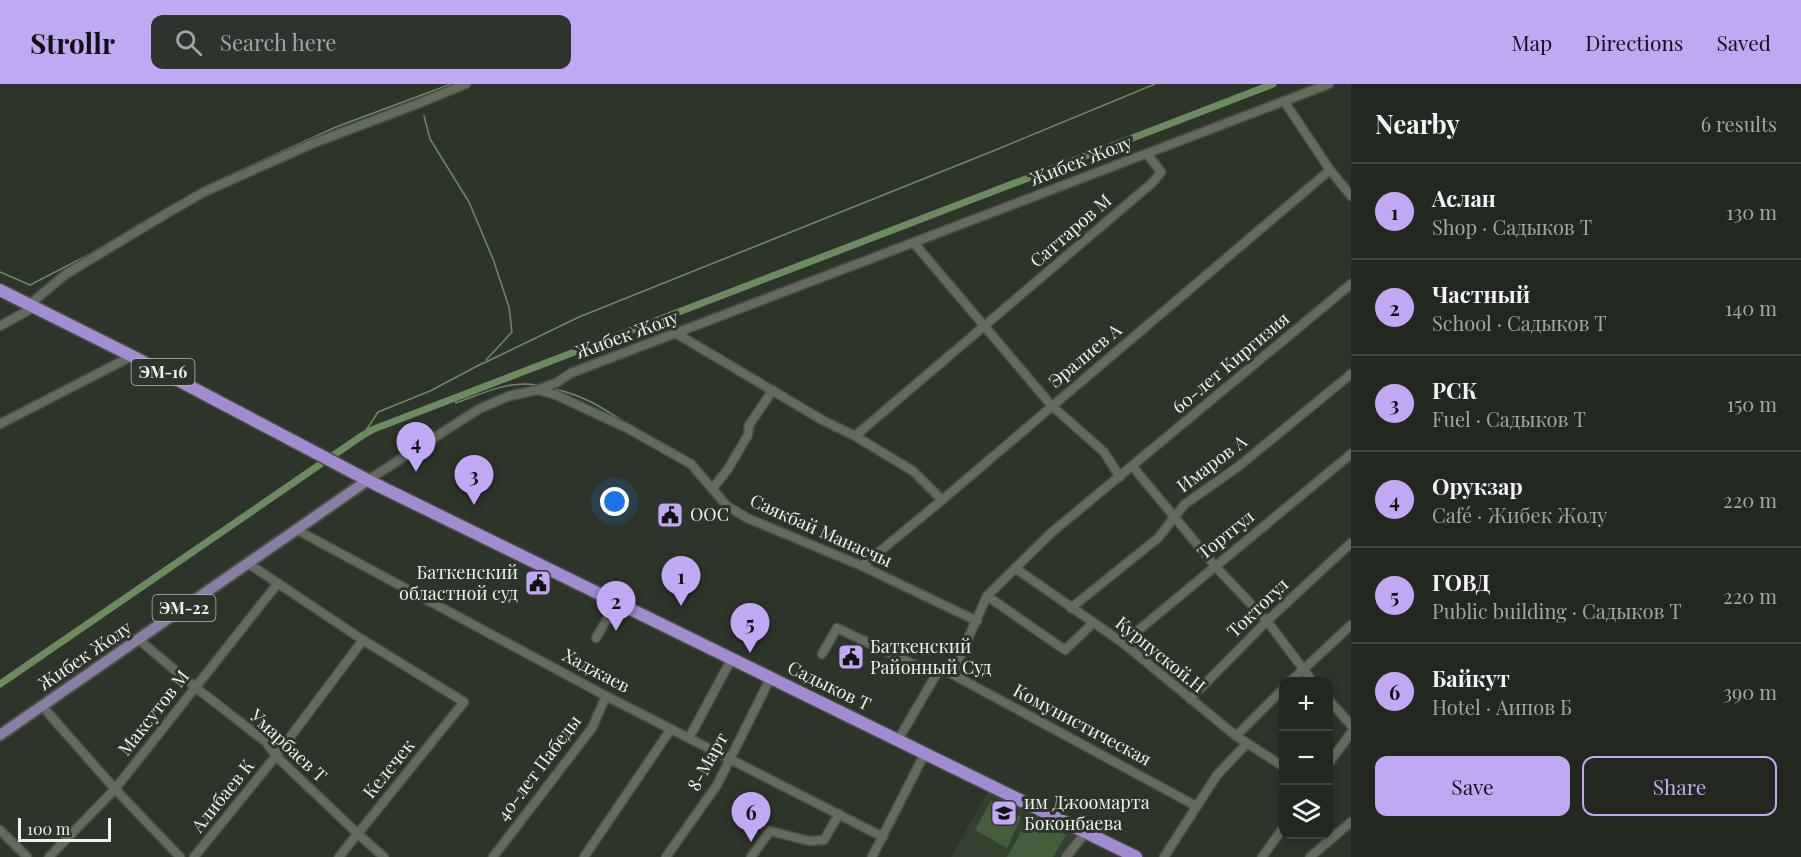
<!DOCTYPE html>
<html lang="en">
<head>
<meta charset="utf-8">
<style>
	:root { --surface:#222820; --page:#2e342d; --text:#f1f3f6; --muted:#a2a6a5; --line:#3f443e; --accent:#c1a8f3 }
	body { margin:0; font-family:"Playfair Display",serif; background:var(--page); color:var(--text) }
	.controls { position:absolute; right:18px; bottom:18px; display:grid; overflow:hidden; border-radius:12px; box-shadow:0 3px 9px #0003 }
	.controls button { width:54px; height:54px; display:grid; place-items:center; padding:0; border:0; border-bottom:2px solid var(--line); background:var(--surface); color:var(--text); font:30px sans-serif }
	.scale { position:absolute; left:18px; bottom:15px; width:93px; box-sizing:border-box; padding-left:6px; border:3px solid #edf3eb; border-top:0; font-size:16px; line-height:21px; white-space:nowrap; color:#edf3eb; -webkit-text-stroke:4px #2d352a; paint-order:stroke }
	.you { position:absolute; left:615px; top:418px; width:21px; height:21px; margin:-15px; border:4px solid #fff; border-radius:50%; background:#1a73e8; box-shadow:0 0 0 9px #1a73e833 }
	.badge { display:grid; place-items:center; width:39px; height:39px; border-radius:50%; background:var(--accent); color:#111; font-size:20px; font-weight:700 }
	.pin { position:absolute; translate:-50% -50px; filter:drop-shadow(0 2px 3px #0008) }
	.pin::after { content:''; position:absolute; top:32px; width:21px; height:18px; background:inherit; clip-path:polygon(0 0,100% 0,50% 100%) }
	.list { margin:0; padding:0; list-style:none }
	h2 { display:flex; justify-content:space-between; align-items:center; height:78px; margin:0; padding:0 24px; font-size:26px }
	h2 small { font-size:20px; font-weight:400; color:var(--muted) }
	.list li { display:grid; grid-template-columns:39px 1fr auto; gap:18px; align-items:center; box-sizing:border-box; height:96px; padding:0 24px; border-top:2px solid var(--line) }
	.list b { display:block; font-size:22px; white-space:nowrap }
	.list p { margin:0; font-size:20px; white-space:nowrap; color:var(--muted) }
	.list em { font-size:20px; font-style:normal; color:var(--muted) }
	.actions { display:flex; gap:12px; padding:18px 24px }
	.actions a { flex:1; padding:14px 0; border:2px solid var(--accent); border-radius:12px; text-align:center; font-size:21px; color:var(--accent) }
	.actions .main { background:var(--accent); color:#111 }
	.icon { flex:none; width:33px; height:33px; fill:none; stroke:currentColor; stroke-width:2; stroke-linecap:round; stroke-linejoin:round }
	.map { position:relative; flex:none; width:1351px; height:773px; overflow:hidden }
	header { display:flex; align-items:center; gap:36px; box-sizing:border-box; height:84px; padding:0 30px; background:var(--accent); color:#111 }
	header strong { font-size:28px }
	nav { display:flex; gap:33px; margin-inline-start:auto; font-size:21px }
	.search { width:420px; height:54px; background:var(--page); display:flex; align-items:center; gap:15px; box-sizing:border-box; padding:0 21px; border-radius:12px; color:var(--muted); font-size:22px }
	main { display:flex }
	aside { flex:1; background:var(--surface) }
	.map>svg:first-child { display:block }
	.built { fill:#354130 }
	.green { fill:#455d3a }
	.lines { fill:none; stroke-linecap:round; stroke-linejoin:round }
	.stream { stroke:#6d8b60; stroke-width:1.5 }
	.canal { stroke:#6d8b60; stroke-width:7 }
	.minor-casing { stroke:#495046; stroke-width:11 }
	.major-casing { stroke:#495046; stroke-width:14 }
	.highway-casing { stroke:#495046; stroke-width:15 }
	.minor { stroke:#626b5e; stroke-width:8 }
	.major { stroke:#897ea3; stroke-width:10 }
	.highway { stroke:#a38bd1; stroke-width:12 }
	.labels { text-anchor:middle; stroke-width:6; stroke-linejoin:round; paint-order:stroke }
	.shield { fill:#2d352a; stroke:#b3bab1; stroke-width:1.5 }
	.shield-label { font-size:16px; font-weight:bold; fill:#edf3eb }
	.street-label { font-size:18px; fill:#edf3eb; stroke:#2d352a }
	.poi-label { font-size:18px; fill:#edf3eb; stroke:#2d352a; text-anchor:start }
</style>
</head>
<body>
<header>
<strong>Strollr</strong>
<div class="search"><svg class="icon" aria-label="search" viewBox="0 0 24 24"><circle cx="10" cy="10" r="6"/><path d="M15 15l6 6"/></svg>Search here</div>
<nav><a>Map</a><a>Directions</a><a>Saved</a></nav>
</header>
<main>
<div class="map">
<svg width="1351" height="773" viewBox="0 0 1351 773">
	<rect width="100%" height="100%" fill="#2d352a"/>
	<!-- built -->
	<polygon class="built" points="989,706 1075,752 1059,773 951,773"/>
	<!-- green -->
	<g class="green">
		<polygon points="991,717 1021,733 1007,764 975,746"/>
		<polygon points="1029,734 1066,751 1053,773 1007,773"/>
	</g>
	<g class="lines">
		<!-- stream -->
		<g class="stream">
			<polyline points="424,32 430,55 469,118 493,175 509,223 512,248 486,276"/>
			<polyline points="188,112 204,103 336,43 451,0"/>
			<polyline points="0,188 30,201 92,169 150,134"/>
			<polyline points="484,279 579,233 998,65 1155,0"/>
			<path d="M554,305C582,311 600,322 624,338"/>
			<path d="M455,314L456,319C481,310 509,296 536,301"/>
			<polyline points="363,351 378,328 430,307 483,279"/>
		</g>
		<!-- canal -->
		<polyline class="canal" points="0,600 363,351 374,345 1273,0"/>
		<defs>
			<g id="minor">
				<polyline points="1284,17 1330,86 1351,112"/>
				<polyline points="914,159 1052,322 1104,368 1120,393"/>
				<polyline points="30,220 66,190 169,128 204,108 314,59 417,20 466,0"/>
				<polyline points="0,242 36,222"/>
				<polyline points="677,250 824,337 855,352 913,387 942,416"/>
				<polyline points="538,306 556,311 627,344 691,380 727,422 747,434 862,482 977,537"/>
				<polyline points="0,340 132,272"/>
				<polyline points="855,352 1152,99 1161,88 1147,70"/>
				<polyline points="1133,383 1215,482 1267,537 1313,598"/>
				<polyline points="368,396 479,325 509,312 537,306 556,299 571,289 1329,0"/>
				<polyline points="712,405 728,385 748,351 749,341 773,306"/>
				<polyline points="297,446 606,612 883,753"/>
				<polyline points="249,480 363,556 464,618 339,773"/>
				<polyline points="862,482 942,416 1330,86"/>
				<polyline points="1015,484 1123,559 1236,652 1284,683"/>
				<polyline points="987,512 1065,566 1093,539"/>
				<polyline points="1071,524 1158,454 1185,420 1239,382 1351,290"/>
				<polyline points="596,554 617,518"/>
				<polyline points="138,555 195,603 266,658 276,672 358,750 384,773"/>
				<polyline points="1123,559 1351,370"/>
				<polyline points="822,570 837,544 936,591"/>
				<polyline points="952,590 1196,722"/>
				<polyline points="1290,598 1351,541"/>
				<polyline points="1190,615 1267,537 1351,459"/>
				<polyline points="1328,615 1351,641"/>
				<polyline points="42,622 115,705 180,773"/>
				<polyline points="1236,652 1284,604"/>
				<polyline points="689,654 732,574"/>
				<polyline points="898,656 940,584 952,590 987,512 1051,449 1351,200"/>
				<polyline points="1328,680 1351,649"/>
				<polyline points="0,746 27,773"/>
				<polyline points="49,773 115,705 278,499"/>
				<polyline points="194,773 276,672 363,556"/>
				<polyline points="493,773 592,644 606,612"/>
				<polyline points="584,773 671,645"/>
				<polyline points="666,773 717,701 771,593"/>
				<polyline points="751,773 770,747 809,757 824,756 839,730"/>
				<polyline points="872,773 925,669"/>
				<polyline points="1066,773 1086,748"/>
				<polyline points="1164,773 1217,691 1247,659"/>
				<polyline points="1262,773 1284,743"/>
				<polyline points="1310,773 1351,738"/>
			</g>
			<polyline id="major" points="0,651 368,396"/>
			<polyline id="highway" points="0,206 132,272 375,400 1136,773"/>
		</defs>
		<!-- minor casing -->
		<use href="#minor" class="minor-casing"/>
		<!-- major casing -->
		<use href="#major" class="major-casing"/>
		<!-- highway casing -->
		<use href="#highway" class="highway-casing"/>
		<!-- minor -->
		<use href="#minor" class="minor"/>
		<!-- major -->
		<use href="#major" class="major"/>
		<!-- highway -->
		<use href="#highway" class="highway"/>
	</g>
	<!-- icons -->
	<defs>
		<symbol id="civic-square" viewBox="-11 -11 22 22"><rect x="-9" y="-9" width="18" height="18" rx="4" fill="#c1a8f3" stroke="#2d352a"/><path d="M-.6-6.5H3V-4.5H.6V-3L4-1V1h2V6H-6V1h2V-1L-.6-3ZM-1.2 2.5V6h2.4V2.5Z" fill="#111"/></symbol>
		<symbol id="school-square" viewBox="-11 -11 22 22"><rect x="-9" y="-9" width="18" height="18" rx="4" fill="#c1a8f3" stroke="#2d352a"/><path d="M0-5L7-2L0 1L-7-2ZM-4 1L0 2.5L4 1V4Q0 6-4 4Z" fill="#111"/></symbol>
	</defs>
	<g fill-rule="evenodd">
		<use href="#civic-square" x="655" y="416" width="30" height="30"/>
		<use href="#civic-square" x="523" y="484" width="30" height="30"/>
		<use href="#civic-square" x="836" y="558" width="30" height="30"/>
		<use href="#school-square" x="989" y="714" width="30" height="30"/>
	</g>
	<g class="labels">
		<!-- shield labels -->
		<g class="shield">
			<rect x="131.5" y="275" width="63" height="26" rx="4.5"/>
			<rect x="152.5" y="511" width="63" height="26" rx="4.5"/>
		</g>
		<g class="shield-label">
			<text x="163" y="294">ЭМ-16</text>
			<text x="184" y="530">ЭМ-22</text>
		</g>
		<!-- street labels -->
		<g class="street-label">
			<text transform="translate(1081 77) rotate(-21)" y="6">Жибек Жолу</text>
			<text transform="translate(1071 147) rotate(-41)" y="6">Саттаров М</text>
			<text transform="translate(627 251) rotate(-20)" y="6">Жибек Жолу</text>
			<text transform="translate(1085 272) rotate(-40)" y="6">Эралиев А</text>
			<text transform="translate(1231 279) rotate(-40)" y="6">60-лет Киргизия</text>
			<text transform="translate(1212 380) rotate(-37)" y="6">Имаров А</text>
			<text transform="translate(821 447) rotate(24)" y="6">Саякбай Манасчы</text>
			<text transform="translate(1226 451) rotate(-39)" y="6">Тортгул</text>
			<text transform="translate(1258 524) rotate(-44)" y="6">Токтогул</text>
			<text transform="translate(1160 571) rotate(39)" y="6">Курпуской.Н</text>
			<text transform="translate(85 572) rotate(-34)" y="6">Жибек Жолу</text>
			<text transform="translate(596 587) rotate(28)" y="6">Хаджаев</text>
			<text transform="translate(829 602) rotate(26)" y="6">Садыков Т</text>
			<text transform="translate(154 629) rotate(-52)" y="6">Максутов М</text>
			<text transform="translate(1082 641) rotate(28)" y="6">Комунистическая</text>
			<text transform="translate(288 662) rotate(43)" y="6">Умарбаев Т</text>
			<text transform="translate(708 678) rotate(-61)" y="6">8-Март</text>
			<text transform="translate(539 684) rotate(-53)" y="6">40-лет Пабеды</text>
			<text transform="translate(389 685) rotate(-51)" y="6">Келечек</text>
			<text transform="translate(223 712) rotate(-51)" y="6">Алибаев К</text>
		</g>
		<!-- poi labels -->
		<g class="poi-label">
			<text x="690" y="437">ООС</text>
			<text x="518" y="495" text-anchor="end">Баткенский<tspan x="518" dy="21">областной суд</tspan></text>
			<text x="870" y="569">Баткенский<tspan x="870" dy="21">Районный Суд</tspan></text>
			<text x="1024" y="725">им Джоомарта<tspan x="1024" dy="21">Боконбаева</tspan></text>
		</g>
	</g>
</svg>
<div class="controls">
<button>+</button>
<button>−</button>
<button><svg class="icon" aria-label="layers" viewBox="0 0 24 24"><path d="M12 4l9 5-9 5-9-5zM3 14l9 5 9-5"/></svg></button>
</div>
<div class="scale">100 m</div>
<div class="you"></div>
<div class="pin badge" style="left:681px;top:522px">1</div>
<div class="pin badge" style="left:616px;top:547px">2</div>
<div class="pin badge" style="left:474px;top:421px">3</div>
<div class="pin badge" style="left:416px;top:388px">4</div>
<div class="pin badge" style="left:750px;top:569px">5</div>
<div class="pin badge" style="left:751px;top:758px">6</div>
</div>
<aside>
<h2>Nearby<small>6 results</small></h2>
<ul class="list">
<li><span class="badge">1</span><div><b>Аслан</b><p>Shop · Садыков Т</p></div><em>130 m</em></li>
<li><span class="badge">2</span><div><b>Частный</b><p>School · Садыков Т</p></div><em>140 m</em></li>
<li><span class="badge">3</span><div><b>РСК</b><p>Fuel · Садыков Т</p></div><em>150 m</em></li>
<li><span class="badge">4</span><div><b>Орукзар</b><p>Café · Жибек Жолу</p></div><em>220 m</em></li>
<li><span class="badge">5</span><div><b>ГОВД</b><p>Public building · Садыков Т</p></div><em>220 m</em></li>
<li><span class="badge">6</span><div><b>Байкут</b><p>Hotel · Аипов Б</p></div><em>390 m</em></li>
</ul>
<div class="actions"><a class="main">Save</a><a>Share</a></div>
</aside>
</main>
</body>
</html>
